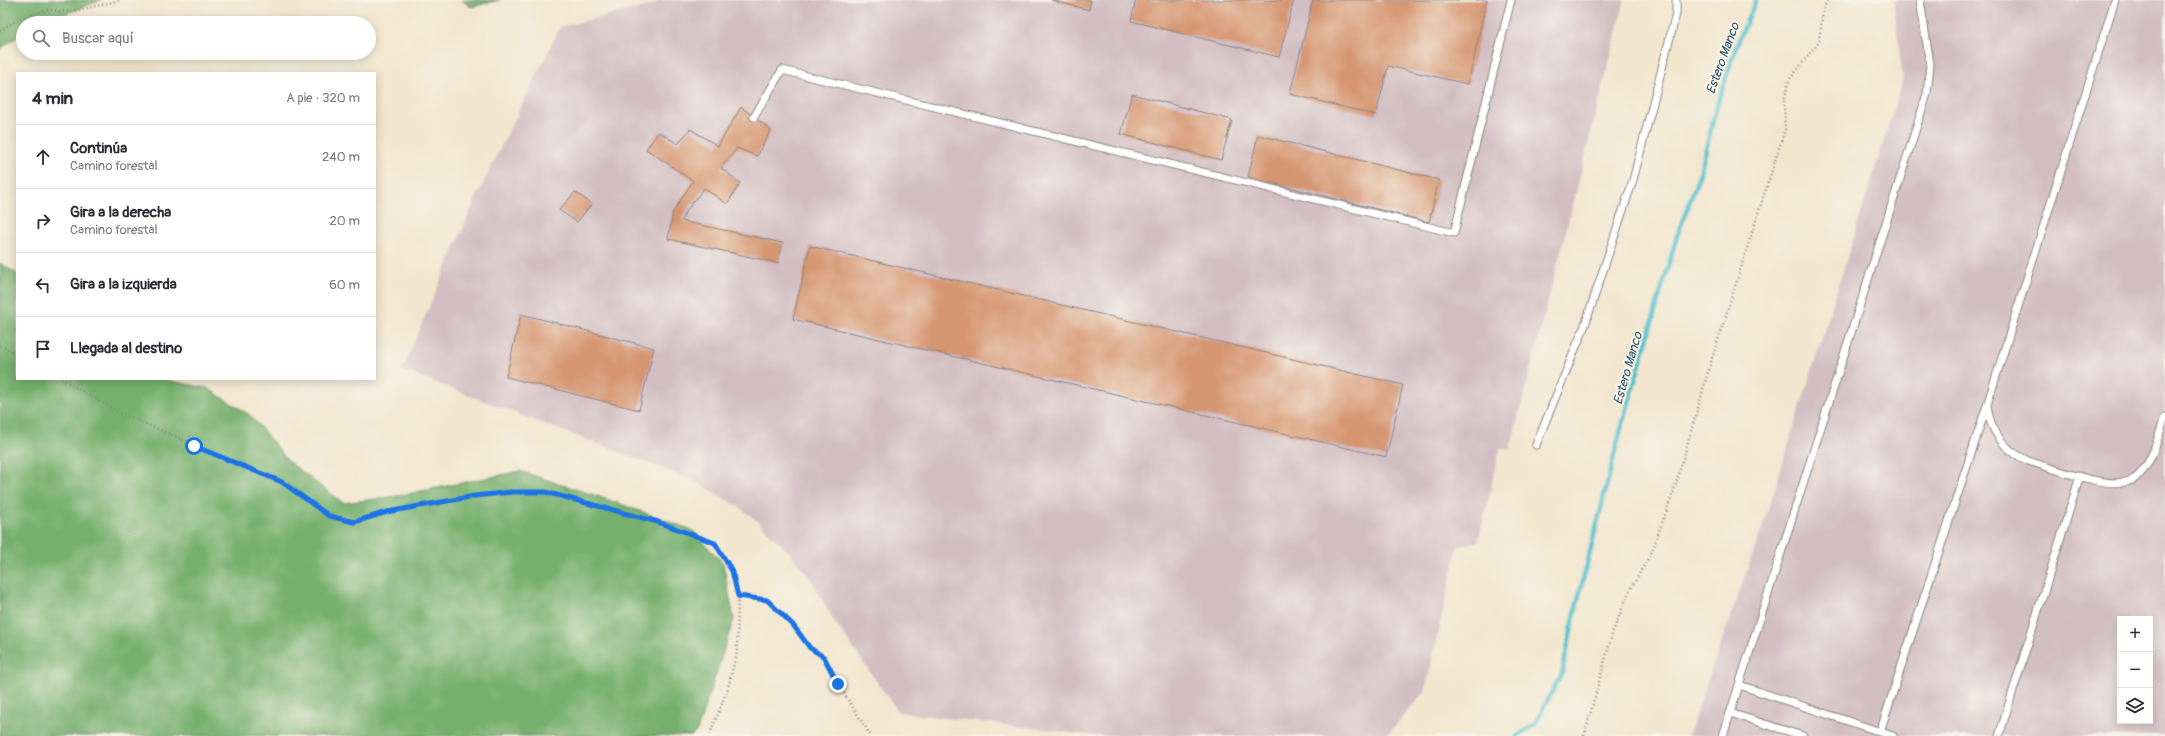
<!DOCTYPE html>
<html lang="es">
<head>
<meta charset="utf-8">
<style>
	:root { --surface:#fff; --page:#f2f2f3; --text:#2b2b33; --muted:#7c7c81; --line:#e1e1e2 }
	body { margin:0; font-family:Pangolin,sans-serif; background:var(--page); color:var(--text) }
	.controls { position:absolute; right:12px; bottom:12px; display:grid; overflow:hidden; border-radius:0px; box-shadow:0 2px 10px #0003 }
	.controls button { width:36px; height:36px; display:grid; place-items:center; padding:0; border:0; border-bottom:1px solid var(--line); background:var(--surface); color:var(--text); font:20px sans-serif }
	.stop { position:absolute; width:12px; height:12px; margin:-9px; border:3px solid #1a73e8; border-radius:50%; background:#fff }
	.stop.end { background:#1a73e8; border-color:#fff; box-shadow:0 1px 4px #0008 }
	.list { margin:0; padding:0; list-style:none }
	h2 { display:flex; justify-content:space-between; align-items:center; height:52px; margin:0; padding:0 16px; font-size:17px }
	h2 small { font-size:13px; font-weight:400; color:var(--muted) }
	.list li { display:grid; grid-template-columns:26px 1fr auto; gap:12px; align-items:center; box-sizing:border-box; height:64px; padding:0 16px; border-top:1px solid var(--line) }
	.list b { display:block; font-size:15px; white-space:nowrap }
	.list p { margin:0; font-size:13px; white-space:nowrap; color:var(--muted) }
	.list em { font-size:13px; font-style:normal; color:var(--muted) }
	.icon { flex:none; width:22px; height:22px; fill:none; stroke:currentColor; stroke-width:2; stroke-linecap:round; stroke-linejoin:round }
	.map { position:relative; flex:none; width:2165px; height:736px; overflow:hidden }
	.search { position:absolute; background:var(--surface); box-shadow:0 2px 10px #0003; left:16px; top:16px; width:360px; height:44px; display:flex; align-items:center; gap:10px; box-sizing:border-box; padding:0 14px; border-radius:22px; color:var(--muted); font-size:15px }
	.panel { position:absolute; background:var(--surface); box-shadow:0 2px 10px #0003; left:16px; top:72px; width:360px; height:308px; border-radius:0px }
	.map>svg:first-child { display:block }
	.industrial { fill:#d2bec3; fill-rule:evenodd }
	.forest { fill:#77b06e; stroke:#4c6954 }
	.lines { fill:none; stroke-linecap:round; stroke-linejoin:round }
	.stream { stroke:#55c1ce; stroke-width:4.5 }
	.building { fill:#d59571 }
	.service-casing { stroke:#8a8484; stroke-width:9 }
	.path { stroke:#8a8484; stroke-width:2.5; stroke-dasharray:1 3; stroke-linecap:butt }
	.service { stroke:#fff; stroke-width:7 }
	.route { stroke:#1a73e8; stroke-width:5 }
	.labels { text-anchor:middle; stroke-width:4; stroke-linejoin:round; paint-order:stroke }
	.water-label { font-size:13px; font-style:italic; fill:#345a6e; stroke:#f7f3e8 }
</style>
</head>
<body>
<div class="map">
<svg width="2165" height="736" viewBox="0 0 2165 736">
	<rect width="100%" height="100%" fill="#f7f3e8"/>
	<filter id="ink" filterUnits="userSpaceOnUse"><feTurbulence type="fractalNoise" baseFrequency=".025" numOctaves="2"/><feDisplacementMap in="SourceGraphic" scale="8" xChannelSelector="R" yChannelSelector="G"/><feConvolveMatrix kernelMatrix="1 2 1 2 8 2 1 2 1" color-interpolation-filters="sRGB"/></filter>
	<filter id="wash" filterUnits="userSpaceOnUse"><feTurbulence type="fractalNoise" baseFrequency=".012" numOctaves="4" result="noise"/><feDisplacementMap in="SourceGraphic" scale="16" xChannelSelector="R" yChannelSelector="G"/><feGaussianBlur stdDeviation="0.9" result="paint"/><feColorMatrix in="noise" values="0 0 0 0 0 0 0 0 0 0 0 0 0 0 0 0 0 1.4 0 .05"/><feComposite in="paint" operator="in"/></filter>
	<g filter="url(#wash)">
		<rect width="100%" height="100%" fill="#f2e6ce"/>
		<!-- industrial -->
		<g class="industrial">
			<polygon points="659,0 1625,0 1510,449 1500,449 1478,542 1458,545 1425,691 1386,736 1097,736 898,712 835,622 811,579 796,560 760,523 739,507 693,480 402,370 477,196 560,27 656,4"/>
			<path d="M1893,0H2165V736H1688L1766,517L1903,79ZM2120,619H2150V721H2120Z"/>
		</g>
		<!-- forest -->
		<g class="forest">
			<polygon points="0,0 101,0 43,23 23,23 23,33 0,49"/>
			<polygon points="462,0 500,0 471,7"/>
			<polygon points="0,263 17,274 17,379 160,379 207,388 250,415 289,462 343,503 397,496 520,471 615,502 692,530 723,563 734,619 697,731 692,736 0,736"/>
		</g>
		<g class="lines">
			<!-- stream -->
			<polyline class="stream" points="1517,736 1535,724 1562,673 1575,612 1618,440 1677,236 1700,173 1718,102 1736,47 1756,0"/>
		</g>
		<g id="blocks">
			<!-- building -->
			<g class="building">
				<polygon points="1051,0 1091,0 1089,10"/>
				<polygon points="1136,0 1294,0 1279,57 1131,21"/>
				<polygon points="1313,0 1487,0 1468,84 1388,66 1376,115 1290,94"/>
				<polygon points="1132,94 1232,120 1221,160 1121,134"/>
				<polygon points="741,107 771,130 757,156 737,148 721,168 740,183 727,204 704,188 684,214 682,221 783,243 778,263 668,239 673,212 693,181 646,149 659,132 678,144 690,129 718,146"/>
				<polygon points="1258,135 1439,180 1429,222 1248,177"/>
				<polygon points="575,192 592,204 577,222 559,210"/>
				<polygon points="810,246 1403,385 1386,457 793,319"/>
				<polygon points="521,314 654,348 639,410 506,377"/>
			</g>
		</g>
	</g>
	<g filter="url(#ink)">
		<use href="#blocks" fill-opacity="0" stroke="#8a8484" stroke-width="1"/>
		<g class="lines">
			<defs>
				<g id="service">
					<path d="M2115,0L1987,405C1990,432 2004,450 2028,461C2053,468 2112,492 2134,479C2151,469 2159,434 2165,417"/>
					<polyline points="754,117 782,70 1454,233 1511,0"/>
					<polyline points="1536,445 1585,325 1633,180 1676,14 1676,0"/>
					<polyline points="1739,685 1927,94 1930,64 1920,0"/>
					<polyline points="1730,713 1803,736"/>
					<polyline points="1880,732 1986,408"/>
					<polyline points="1723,736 1739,685 1893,736"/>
					<polyline points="1999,736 2080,476"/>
				</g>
			</defs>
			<!-- service casing -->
			<use href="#service" class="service-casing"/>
			<!-- path -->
			<g class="path">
				<polyline points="0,31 20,18 48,10 71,12 121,0"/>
				<polyline points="0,346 17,353"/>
				<polyline points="61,379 120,413 282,482 329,516 354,522 387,512 475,496 511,492 545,492 658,522 715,543 732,571 738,596 737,652 727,691 709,736"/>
				<polyline points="738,596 767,600 793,625 810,648 824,657 838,684 871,736"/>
				<polyline points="1584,736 1613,631 1629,592 1652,551 1676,484 1710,365 1785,129 1784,101 1789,80 1819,42 1823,11 1827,0"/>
			</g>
			<!-- service -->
			<use href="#service" class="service"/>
		</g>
	</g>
	<g class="lines" filter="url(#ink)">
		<!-- route -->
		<polyline class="route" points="194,446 282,482 329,516 354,522 387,512 475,496 511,492 545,492 658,522 715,543 732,571 738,596 767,600 793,625 810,648 824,657 838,684"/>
	</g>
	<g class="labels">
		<!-- water labels -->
		<g class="water-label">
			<text transform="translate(1722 58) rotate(-70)" y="5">Estero Manco</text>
			<text transform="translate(1627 368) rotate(-74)" y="5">Estero Manco</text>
		</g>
	</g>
</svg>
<div class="controls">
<button>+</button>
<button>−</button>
<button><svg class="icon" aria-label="layers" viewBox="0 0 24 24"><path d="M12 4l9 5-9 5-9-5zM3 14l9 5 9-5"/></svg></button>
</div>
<div class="stop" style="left:194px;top:446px"></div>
<div class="stop end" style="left:838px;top:684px"></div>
<div class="search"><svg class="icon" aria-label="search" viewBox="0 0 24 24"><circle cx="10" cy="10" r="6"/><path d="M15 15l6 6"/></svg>Buscar aquí</div>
<section class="panel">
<h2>4 min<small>A pie · 320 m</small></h2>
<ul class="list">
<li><svg class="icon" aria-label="ahead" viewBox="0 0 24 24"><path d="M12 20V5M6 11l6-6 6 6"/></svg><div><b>Continúa</b><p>Camino forestal</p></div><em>240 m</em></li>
<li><svg class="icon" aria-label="right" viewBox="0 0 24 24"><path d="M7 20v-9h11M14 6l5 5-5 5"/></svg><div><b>Gira a la derecha</b><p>Camino forestal</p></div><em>20 m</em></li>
<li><svg class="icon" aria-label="left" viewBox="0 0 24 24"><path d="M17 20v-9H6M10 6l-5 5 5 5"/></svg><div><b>Gira a la izquierda</b></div><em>60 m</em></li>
<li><svg class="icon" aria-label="arrive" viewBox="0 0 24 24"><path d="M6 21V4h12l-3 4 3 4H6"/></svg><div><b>Llegada al destino</b></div></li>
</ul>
</section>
</div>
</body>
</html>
